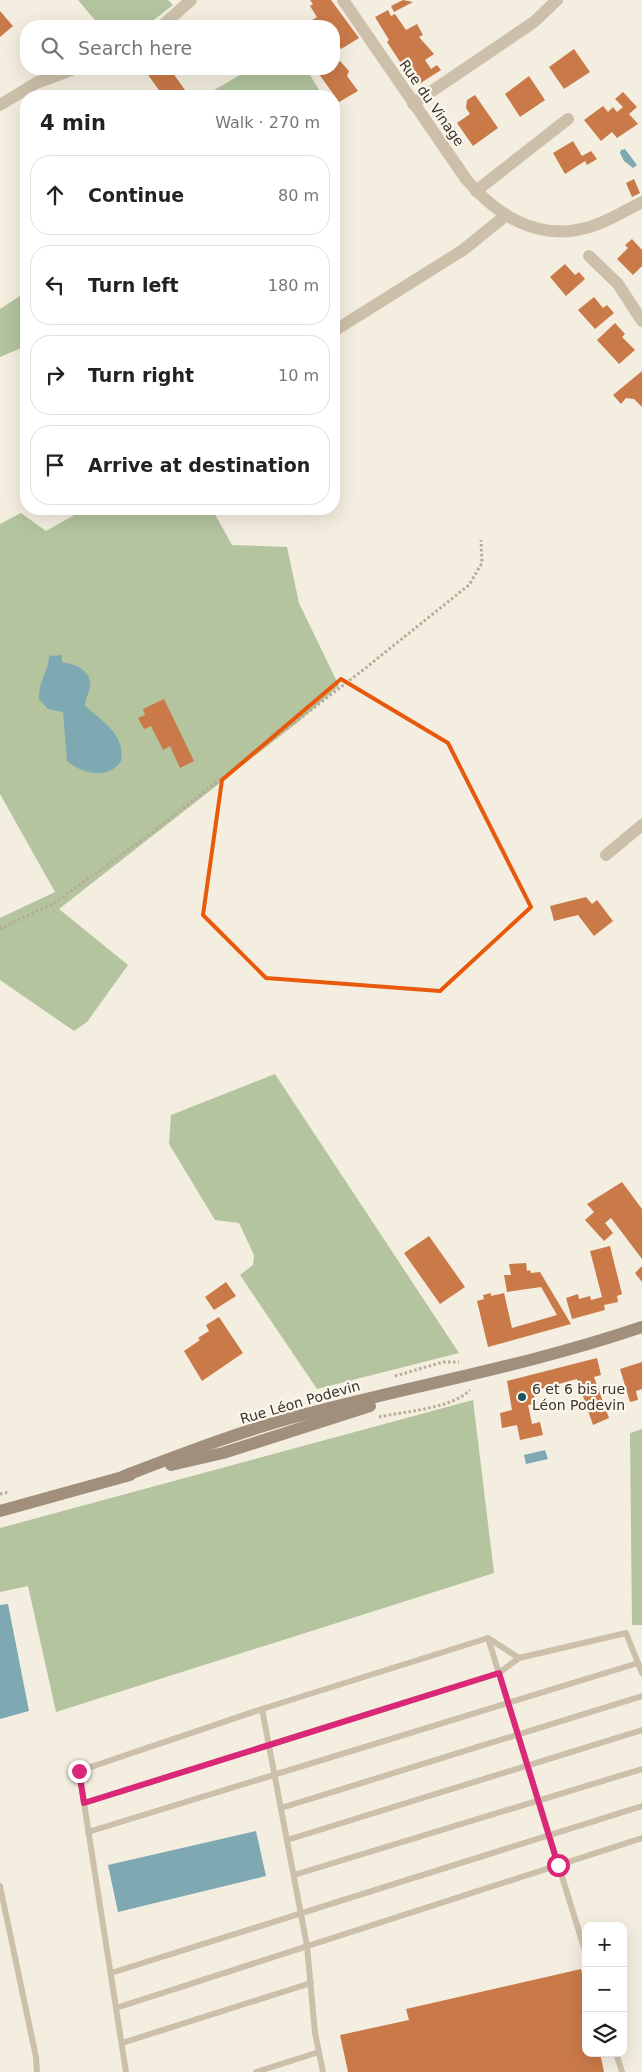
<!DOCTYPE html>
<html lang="en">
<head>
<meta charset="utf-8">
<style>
	:root { --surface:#fff; --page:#f2f2f2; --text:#222; --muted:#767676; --line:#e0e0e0 }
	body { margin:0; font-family:"DejaVu Sans",sans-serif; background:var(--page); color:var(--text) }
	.controls { position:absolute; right:15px; bottom:15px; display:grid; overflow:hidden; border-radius:10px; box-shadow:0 5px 20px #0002 }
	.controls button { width:45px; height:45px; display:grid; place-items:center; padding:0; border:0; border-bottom:1px solid var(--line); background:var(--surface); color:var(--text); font:25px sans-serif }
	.stop { position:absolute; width:15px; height:15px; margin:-11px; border:4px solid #db2777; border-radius:50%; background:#fff }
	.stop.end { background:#db2777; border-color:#fff; box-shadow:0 1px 5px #0008 }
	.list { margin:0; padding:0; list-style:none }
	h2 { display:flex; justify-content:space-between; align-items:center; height:65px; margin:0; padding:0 20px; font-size:21px }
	h2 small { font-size:16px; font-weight:400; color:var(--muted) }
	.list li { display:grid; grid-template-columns:32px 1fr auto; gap:15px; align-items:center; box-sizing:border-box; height:80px; margin:0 10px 10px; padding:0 10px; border:1px solid var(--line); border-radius:20px }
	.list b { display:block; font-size:19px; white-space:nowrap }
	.list em { font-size:16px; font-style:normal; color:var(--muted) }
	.icon { flex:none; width:28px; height:28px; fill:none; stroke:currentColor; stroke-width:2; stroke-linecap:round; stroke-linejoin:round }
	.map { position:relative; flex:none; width:642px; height:2072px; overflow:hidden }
	.search { position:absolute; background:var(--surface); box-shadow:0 5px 20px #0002; left:20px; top:20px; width:320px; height:55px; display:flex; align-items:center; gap:12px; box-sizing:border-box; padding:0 18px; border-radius:20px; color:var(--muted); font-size:19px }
	.panel { position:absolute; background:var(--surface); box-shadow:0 5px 20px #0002; left:20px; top:90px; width:320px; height:425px; border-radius:20px }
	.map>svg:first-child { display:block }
	.green { fill:#b3c49f }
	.water { fill:#7ea9b3 }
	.building { fill:#ca7a49 }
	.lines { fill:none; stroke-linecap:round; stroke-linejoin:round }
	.path { stroke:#b9aa95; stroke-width:3; stroke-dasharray:2.5 2.5; stroke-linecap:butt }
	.service { stroke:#cdc0ab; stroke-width:6 }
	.minor { stroke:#cdc0ab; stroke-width:12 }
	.secondary { stroke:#a18f7c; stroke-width:12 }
	.route { stroke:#db2777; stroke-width:6 }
	.marked { fill:none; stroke:#e8590c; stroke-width:4; stroke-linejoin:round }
	.poi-dot { fill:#1e515e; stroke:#fbf7ed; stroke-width:2 }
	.labels { text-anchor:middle; stroke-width:4.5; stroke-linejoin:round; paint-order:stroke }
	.street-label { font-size:14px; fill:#3b322b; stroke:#fbf7ed }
	.poi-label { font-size:14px; fill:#3b322b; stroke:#fbf7ed; text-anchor:start }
</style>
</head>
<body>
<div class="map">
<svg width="642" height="2072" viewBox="0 0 642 2072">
	<rect width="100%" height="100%" fill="#f4eee0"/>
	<!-- green -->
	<g class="green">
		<polygon points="78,0 168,0 173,5 146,26 100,26"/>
		<polygon points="250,69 306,69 323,96 204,96"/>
		<polygon points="26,292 26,346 0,357 0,309"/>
		<polygon points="85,509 212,509 232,545 287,547 299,603 339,686 298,722 59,909 128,965 87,1022 74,1031 0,980 0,918 55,892 0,794 0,524 21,513 46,531"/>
		<polygon points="275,1074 459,1353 317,1389 240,1275 253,1265 254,1255 239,1223 215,1220 169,1144 171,1115"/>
		<polygon points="473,1400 494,1573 56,1712 28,1586 0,1592 0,1528"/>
		<polygon points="642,1429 642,1625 632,1625 630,1433"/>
	</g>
	<!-- water -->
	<g class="water">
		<polygon points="625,149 637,165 633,168 624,161 620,153 621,150"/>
		<path d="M62,655V662C75,664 92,670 90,687C89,693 85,699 85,706C102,721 126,735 121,761C109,780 82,774 67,761L63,712L48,709L39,699C38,681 48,674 49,656Z"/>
		<polygon points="545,1450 548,1459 526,1464 524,1455"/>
		<polygon points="8,1604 29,1711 0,1719 0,1605"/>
		<polygon points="256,1831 266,1876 118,1912 108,1865"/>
	</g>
	<!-- building -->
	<g class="building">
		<polygon points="310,0 331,0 359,38 341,49 334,38 334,26 303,26 317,17 310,6 313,4"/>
		<polygon points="403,0 413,2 394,12 391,6"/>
		<polygon points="388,10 391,16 395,14 406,30 417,24 423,35 419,37 434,54 425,60 431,69 437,65 441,70 416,86 387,42 389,40 375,17"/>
		<polygon points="0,11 13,26 0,37"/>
		<polygon points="574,49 590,72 564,89 549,67"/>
		<polygon points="340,61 349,71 347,76 358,91 339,102 319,74 327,69 334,69 334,65"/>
		<polygon points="144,69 170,69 185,90 177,96 163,96"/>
		<polygon points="529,76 545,100 520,117 505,94"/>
		<polygon points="623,92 637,107 629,114 638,124 617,138 612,132 601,141 584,120 603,106 608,112 613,107 617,112 623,107 615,99"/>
		<polygon points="475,95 498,128 473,146 457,123 470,114 466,108 467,100"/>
		<polygon points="573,141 582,156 591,151 597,159 587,165 585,161 565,174 553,153"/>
		<polygon points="634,179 640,193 632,197 626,183"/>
		<polygon points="632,239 642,250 642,266 633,275 617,259 628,248 625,245"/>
		<polygon points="565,264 575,275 579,272 585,279 566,296 550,277"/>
		<polygon points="594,297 603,308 607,305 614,313 595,329 578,310"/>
		<polygon points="615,323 625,334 622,337 635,350 619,364 597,340"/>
		<polygon points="642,371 642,407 634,399 626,398 621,404 613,395"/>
		<polygon points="164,699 194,761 180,768 170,746 163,750 151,726 144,729 138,718 145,715 143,709"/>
		<polygon points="586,897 592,904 597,900 613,921 594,936 578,915 554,921 550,906"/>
		<polygon points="622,1182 642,1209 642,1259 611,1218 605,1223 613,1233 604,1241 585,1220 594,1212 587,1204"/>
		<polygon points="429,1236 465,1287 440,1304 404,1253"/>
		<polygon points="610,1246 622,1294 617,1296 618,1302 604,1305 605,1310 572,1319 566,1298 578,1294 579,1299 590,1296 591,1300 602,1297 590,1251"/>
		<polygon points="526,1263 527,1271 530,1270 531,1273 540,1272 571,1324 488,1347 477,1301 484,1299 483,1295 491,1293 491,1296 504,1293 512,1328 557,1315 541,1287 507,1292 504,1275 511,1275 509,1264"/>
		<polygon points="642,1266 642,1282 635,1273"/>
		<polygon points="226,1282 236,1296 214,1310 205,1297"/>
		<polygon points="219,1317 243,1353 202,1381 184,1351 200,1340 198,1338 209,1331 206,1325"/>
		<polygon points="597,1358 601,1375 594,1377 609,1418 593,1425 577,1379 533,1391 536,1404 528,1405 532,1424 540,1422 543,1435 520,1440 517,1425 502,1428 500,1413 512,1410 507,1381"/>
		<polygon points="642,1362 642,1389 636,1391 638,1400 630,1402 620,1369"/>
		<polygon points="581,1969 586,1990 586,2053 600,2053 604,2072 348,2072 340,2035 409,2020 406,2009"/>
	</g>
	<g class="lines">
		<!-- path -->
		<g class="path">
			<polyline points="0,929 56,902 139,842 363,670 469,585 482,563 481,540"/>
			<polyline points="395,1376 443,1362 459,1362"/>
			<path d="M379,1417C405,1411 451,1409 470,1390"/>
			<polyline points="0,1494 9,1492"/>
		</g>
		<!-- service -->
		<g class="service">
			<polyline points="488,1638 519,1658 626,1633 642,1673"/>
			<polyline points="84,1803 499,1673 519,1658"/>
			<polyline points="281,1808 642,1696"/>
			<polyline points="88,1832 638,1663"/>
			<polyline points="287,1840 642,1730"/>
			<polyline points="294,1875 642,1769"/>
			<polyline points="0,1886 36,2057 37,2072"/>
			<polyline points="111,1973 642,1806"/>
			<polyline points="116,2008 642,1838"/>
			<polyline points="122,2043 311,1983"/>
			<polyline points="616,2053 622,2072"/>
			<polyline points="126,2072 79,1771 262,1709"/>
			<polyline points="256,2072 319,2052"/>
			<polyline points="323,2072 315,2033 307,1946 262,1709 488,1638 586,1954"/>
		</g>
		<!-- minor -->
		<g class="minor">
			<path d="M343,0L466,179C496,215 537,241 586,228C606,223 624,211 642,202"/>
			<polyline points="162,26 191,0"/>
			<polyline points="413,104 534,22 557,0"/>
			<polyline points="0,105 36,83 74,69"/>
			<polyline points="476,191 568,119"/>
			<polyline points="589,256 618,284 642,321"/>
			<polyline points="334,331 463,250 505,216"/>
			<polyline points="606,855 642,825"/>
		</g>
		<!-- secondary -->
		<g class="secondary">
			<polyline points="171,1465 223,1453 370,1406"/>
			<path d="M124,1476C182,1454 241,1431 302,1415C415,1385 531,1365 642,1327"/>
			<polyline points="0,1511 130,1475"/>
		</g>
	</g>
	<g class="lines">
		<!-- route -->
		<polyline class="route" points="79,1771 84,1803 499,1673 558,1865"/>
	</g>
	<!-- marked area -->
	<path class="marked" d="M341,679L448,743L531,907L440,991L266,978L203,915L222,780Z"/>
	<!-- markers -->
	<circle class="poi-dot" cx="522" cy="1397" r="5"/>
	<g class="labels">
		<!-- street labels -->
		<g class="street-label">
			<text transform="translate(432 103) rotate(55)" y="5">Rue du Vinage</text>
			<text transform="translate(300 1402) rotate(-16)" y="5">Rue Léon Podevin</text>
		</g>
		<!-- poi labels -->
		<g class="poi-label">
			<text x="532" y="1394">6 et 6 bis rue<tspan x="532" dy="16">Léon Podevin</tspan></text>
		</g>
	</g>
</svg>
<div class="controls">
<button>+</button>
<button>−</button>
<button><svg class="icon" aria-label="layers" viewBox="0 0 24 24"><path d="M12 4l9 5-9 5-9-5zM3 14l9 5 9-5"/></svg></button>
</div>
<div class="stop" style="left:558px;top:1865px"></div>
<div class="stop end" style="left:79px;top:1771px"></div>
<div class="search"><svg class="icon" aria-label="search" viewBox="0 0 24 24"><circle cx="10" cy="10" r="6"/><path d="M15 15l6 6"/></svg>Search here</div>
<section class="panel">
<h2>4 min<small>Walk · 270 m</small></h2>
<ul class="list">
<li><svg class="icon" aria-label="ahead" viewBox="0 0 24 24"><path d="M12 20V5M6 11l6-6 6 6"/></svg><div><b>Continue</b></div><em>80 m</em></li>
<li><svg class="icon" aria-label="left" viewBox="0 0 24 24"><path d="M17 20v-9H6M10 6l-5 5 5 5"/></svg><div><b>Turn left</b></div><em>180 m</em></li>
<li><svg class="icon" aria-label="right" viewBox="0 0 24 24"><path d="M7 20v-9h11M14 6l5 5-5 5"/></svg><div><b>Turn right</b></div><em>10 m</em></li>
<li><svg class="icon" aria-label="arrive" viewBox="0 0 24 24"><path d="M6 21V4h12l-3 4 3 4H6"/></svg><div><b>Arrive at destination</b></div></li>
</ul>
</section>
</div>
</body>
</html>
